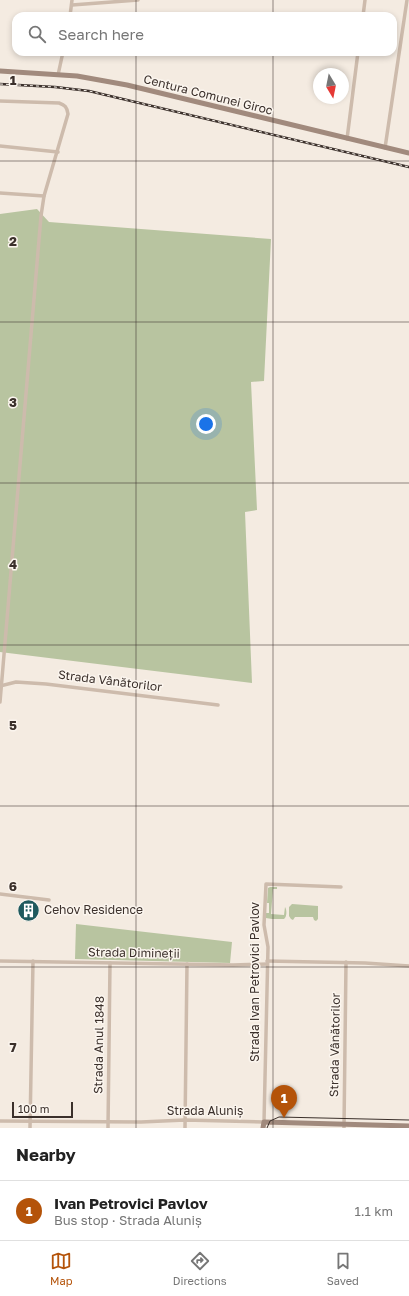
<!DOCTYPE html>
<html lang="en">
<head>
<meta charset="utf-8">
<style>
	:root { --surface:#fff; --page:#f6f6f6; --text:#222; --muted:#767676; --line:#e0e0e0; --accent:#b45309 }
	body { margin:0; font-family:"Golos Text",sans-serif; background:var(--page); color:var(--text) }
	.compass { position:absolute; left:313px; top:68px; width:36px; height:36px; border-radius:50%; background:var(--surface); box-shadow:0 2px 6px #0003; rotate:170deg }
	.scale { position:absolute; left:12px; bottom:10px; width:61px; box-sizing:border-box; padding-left:4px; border:2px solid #3b302b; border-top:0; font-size:11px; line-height:14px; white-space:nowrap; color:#3b302b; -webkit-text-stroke:3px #fbf5ee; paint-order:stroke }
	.you { position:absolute; left:206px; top:424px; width:14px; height:14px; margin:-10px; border:3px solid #fff; border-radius:50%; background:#1a73e8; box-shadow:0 0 0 6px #1a73e833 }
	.badge { display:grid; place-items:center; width:26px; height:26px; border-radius:50%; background:var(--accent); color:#fff; font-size:13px; font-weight:700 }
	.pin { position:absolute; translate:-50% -33px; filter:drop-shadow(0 1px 2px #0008) }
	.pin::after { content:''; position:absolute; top:21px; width:14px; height:12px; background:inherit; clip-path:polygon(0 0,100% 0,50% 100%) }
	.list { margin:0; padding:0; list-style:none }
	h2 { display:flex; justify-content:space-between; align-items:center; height:52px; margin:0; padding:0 16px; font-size:17px }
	h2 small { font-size:13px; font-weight:400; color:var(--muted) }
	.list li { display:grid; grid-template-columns:26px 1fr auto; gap:12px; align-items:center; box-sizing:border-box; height:60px; padding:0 16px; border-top:1px solid var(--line) }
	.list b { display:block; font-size:15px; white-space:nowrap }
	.list p { margin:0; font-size:13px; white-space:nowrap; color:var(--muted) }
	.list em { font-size:13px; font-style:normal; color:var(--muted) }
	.icon { flex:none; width:22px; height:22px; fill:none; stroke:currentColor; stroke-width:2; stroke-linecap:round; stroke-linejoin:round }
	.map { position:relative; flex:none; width:409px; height:1128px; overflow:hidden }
	.search { position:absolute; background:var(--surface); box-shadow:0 2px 6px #0003; left:12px; right:12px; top:12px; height:44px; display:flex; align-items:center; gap:10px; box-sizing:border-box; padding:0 14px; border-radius:12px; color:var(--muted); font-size:15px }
	.sheet { height:112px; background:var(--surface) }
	nav { display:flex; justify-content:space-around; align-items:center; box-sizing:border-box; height:56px; border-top:1px solid var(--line); background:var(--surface); font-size:11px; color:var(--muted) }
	nav a { display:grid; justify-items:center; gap:2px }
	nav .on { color:var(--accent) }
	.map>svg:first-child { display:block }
	.green { fill:#b8c4a0 }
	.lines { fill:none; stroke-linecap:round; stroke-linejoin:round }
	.street { stroke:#cdbbac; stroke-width:3.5 }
	.secondary { stroke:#a18a7d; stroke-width:5 }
	.tram { stroke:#3b302b; stroke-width:1 }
	.rail-casing { stroke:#3b302b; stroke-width:2.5 }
	.rail { stroke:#fbf5ee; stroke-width:1; stroke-dasharray:3; stroke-linecap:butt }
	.grid { fill:none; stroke:#3b302b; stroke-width:1; stroke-opacity:0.55 }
	.labels { text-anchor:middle; stroke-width:3; stroke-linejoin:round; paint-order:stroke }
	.street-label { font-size:12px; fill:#3b302b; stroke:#fbf5ee }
	.poi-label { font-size:12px; fill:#3b302b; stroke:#fbf5ee; text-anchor:start }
	.grid-label { font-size:13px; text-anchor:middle; font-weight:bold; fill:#3b302b; stroke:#fbf5ee; stroke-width:3; stroke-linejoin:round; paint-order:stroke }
</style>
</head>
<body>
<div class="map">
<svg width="409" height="1128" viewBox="0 0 409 1128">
	<rect width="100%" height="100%" fill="#f4ebe1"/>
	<!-- green -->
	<g class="green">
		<polygon points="37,209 49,222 271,239 264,381 251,382 257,510 245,512 252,683 0,652 0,214"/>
		<path d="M270,887H277V889H273L271,914L284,915L285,907C287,910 287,917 284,919H272L266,918L265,913H269V903H267L268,888Z"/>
		<polygon points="292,904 318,906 318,919 316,921 314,920 313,917 295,917 293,920 291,919 289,916 289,907"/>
		<polygon points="76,924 232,942 230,963 75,959"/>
	</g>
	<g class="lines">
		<!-- street -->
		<g class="street">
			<polyline points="72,5 138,0"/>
			<polyline points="70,16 72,0"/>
			<polyline points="363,16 365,0"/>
			<polyline points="58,75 63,52"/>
			<path d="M0,101L59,103C65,105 67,107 68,114L44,196L41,216L0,702"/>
			<polyline points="347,139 358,52"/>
			<polyline points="0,146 58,152"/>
			<polyline points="385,148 407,0"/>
			<polyline points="0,193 44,196"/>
			<polyline points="0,686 16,682 46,684 218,705"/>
			<polyline points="0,894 49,900"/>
			<polyline points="0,961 233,965 267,964"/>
			<polyline points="267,961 365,963 409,966"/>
			<polyline points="0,1121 141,1122 185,1120 264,1122 268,947 264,925 266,884 341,887"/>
			<polyline points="30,1128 33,961"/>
			<polyline points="108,1128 110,963"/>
			<polyline points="185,1128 187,964"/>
			<polyline points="344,1128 346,962"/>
		</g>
		<!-- secondary -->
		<g class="secondary">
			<polyline points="0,71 77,76 127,85 409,153"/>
			<polyline points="263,1128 264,1122 409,1126"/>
		</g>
		<!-- tram -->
		<polyline class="tram" points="267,1128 270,1121 279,1117 409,1120"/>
		<defs>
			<polyline id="rail" points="0,84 55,87 89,91 409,167"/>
		</defs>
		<!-- rail casing -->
		<use href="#rail" class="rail-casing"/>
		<!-- rail -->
		<use href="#rail" class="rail"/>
	</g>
	<!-- grid -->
	<path class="grid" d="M136,0V16M273,0V16M136,52V1128M273,52V1128M0,161H409M0,322H409M0,483H409M0,645H409M0,806H409M0,967H409"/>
	<!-- icons -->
	<defs>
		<symbol id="building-disc" viewBox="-11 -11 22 22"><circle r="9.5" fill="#1f5a5e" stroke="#fbf5ee"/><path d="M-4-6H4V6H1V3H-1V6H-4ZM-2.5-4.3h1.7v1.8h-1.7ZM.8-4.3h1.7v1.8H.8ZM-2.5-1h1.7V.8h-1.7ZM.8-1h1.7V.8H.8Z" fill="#fff"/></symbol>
	</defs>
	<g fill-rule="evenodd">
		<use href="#building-disc" x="16" y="898" width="25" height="25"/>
	</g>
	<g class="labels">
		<!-- street labels -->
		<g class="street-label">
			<text transform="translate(208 95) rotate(14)" y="4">Centura Comunei Giroc</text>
			<text transform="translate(110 681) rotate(7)" y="4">Strada Vânătorilor</text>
			<text transform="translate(134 953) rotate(1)" y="4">Strada Dimineții</text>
			<text transform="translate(255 982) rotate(-90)" y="4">Strada Ivan Petrovici Pavlov</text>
			<text transform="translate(99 1045) rotate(-89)" y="4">Strada Anul 1848</text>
			<text transform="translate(335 1045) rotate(-89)" y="4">Strada Vânătorilor</text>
			<text x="205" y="1115">Strada Aluniș</text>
		</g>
		<!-- poi labels -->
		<g class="poi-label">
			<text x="44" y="914">Cehov Residence</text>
		</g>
	</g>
	<g class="grid-label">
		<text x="13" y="85">1</text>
		<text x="13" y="246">2</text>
		<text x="13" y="407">3</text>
		<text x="13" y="569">4</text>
		<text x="13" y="730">5</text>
		<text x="13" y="891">6</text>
		<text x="13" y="1052">7</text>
	</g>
</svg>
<svg class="compass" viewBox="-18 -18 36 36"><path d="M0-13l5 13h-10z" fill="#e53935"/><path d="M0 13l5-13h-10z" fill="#767676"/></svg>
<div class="scale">100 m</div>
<div class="you"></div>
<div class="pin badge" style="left:284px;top:1118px">1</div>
<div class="search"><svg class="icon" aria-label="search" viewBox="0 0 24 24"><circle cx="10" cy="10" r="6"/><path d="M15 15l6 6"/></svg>Search here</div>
</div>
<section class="sheet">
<h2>Nearby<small></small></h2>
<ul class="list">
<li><span class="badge">1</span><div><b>Ivan Petrovici Pavlov</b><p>Bus stop · Strada Aluniș</p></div><em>1.1 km</em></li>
</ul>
</section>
<nav>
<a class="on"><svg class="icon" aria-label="map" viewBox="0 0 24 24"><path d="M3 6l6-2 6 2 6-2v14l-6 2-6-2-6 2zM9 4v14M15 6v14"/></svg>Map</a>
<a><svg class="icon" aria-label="directions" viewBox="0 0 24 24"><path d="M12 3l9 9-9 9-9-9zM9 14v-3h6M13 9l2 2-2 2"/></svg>Directions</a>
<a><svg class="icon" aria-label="saved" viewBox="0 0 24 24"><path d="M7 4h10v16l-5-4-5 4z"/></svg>Saved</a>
</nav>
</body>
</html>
